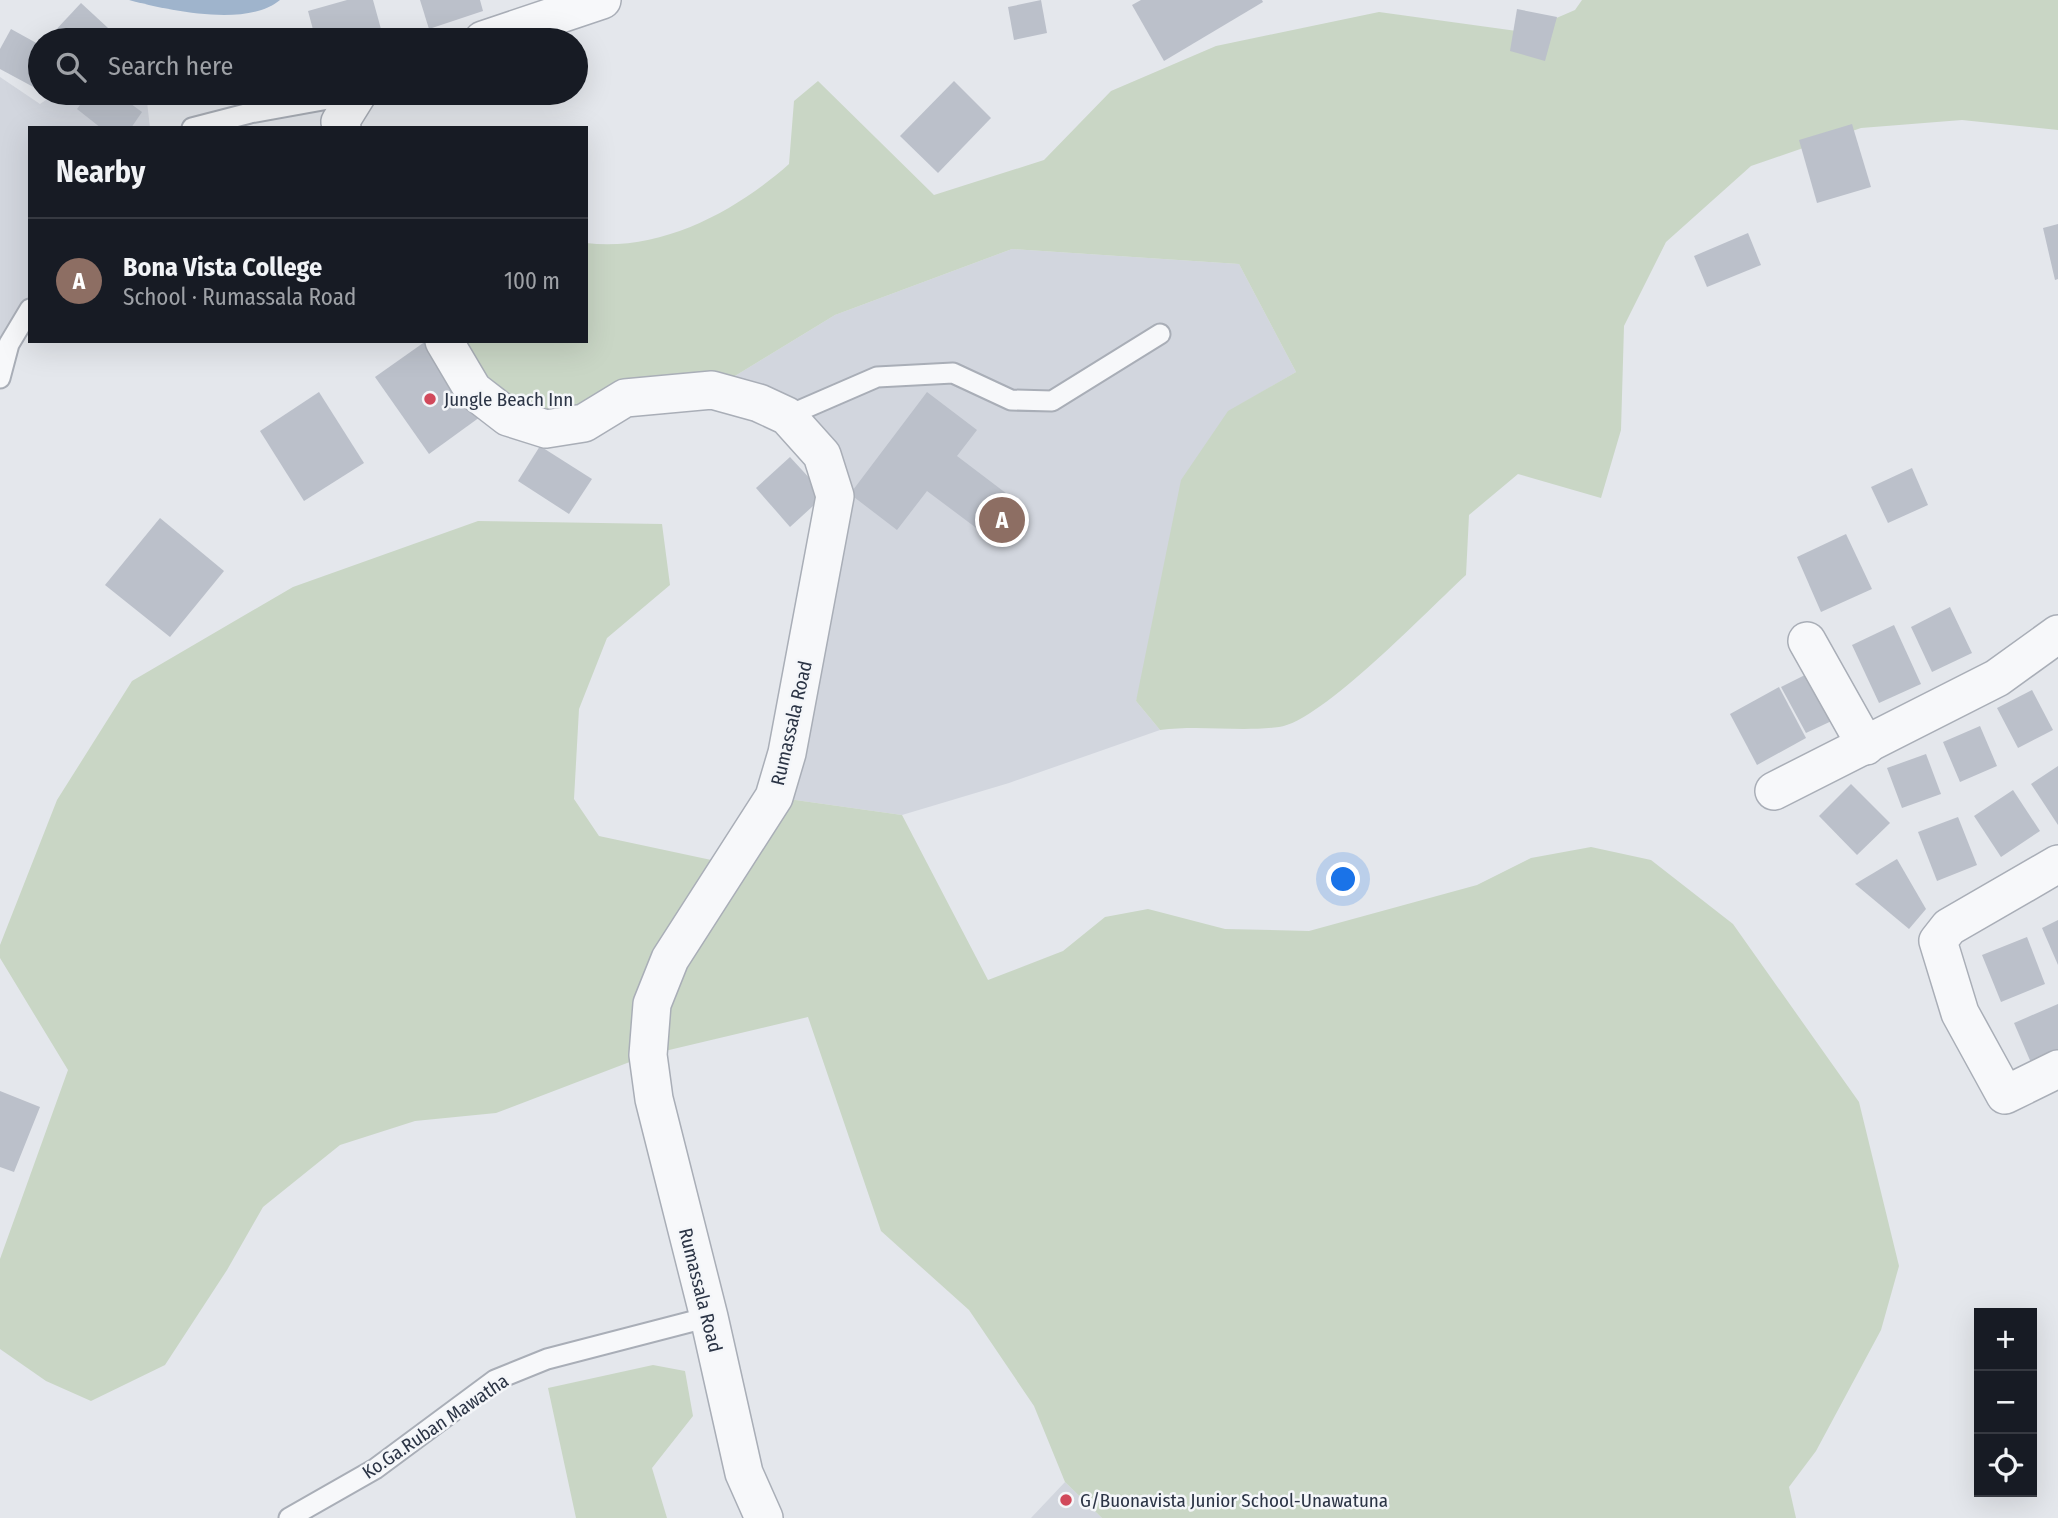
<!DOCTYPE html>
<html lang="en">
<head>
<meta charset="utf-8">
<style>
	:root { --surface:#171b24; --page:#20242c; --text:#f1f3f6; --muted:#9ea1a6; --line:#363941; --accent:#d1495b }
	body { margin:0; font-family:"Fira Sans Condensed",sans-serif; background:var(--page); color:var(--text) }
	.controls { position:absolute; right:21px; bottom:21px; display:grid; overflow:hidden; border-radius:0px; box-shadow:0 7px 28px #0002 }
	.controls button { width:63px; height:63px; display:grid; place-items:center; padding:0; border:0; border-bottom:2px solid var(--line); background:var(--surface); color:var(--text); font:35px sans-serif }
	.you { position:absolute; left:1344px; top:880px; width:24px; height:24px; margin:-18px; border:5px solid #fff; border-radius:50%; background:#1a73e8; box-shadow:0 0 0 10px #1a73e833 }
	.badge { display:grid; place-items:center; width:46px; height:46px; border-radius:50%; background:var(--accent); color:#fff; font-size:23px; font-weight:700 }
	.pin { position:absolute; translate:-50% -50%; border:4px solid #fff; box-shadow:0 2px 7px #0006 }
	.list { margin:0; padding:0; list-style:none }
	h2 { display:flex; justify-content:space-between; align-items:center; height:91px; margin:0; padding:0 28px; font-size:30px }
	h2 small { font-size:23px; font-weight:400; color:var(--muted) }
	.list li { display:grid; grid-template-columns:46px 1fr auto; gap:21px; align-items:center; box-sizing:border-box; height:126px; padding:0 28px; border-top:2px solid var(--line) }
	.list b { display:block; font-size:26px; white-space:nowrap }
	.list p { margin:0; font-size:23px; white-space:nowrap; color:var(--muted) }
	.list em { font-size:23px; font-style:normal; color:var(--muted) }
	.icon { flex:none; width:38px; height:38px; fill:none; stroke:currentColor; stroke-width:2; stroke-linecap:round; stroke-linejoin:round }
	.map { position:relative; flex:none; width:2058px; height:1518px; overflow:hidden }
	.search { position:absolute; background:var(--surface); box-shadow:0 7px 28px #0002; left:28px; top:28px; width:560px; height:77px; display:flex; align-items:center; gap:18px; box-sizing:border-box; padding:0 24px; border-radius:38px; color:var(--muted); font-size:26px }
	.panel { position:absolute; background:var(--surface); box-shadow:0 7px 28px #0002; left:28px; top:126px; width:560px; height:217px; border-radius:0px }
	.map>svg:first-child { display:block }
	.built { fill:#d2d6de }
	.green { fill:#c9d6c5 }
	.water { fill:#9fb4cc }
	.building { fill:#bbc0ca }
	.lines { fill:none; stroke-linecap:round; stroke-linejoin:round }
	.service-casing { stroke:#a9aeb7; stroke-width:23 }
	.minor-casing { stroke:#a9aeb7; stroke-width:40 }
	.service { stroke:#f7f8fa; stroke-width:19 }
	.minor { stroke:#f7f8fa; stroke-width:37 }
	.poi-dot { fill:#d1495b; stroke:#f4f6f9; stroke-width:2.5 }
	.labels { text-anchor:middle; stroke-width:5; stroke-linejoin:round; paint-order:stroke }
	.poi-label { font-size:19px; fill:#2b3445; stroke:#f4f6f9; text-anchor:start }
	.street-label { font-size:19px; fill:#2b3445; stroke:#f4f6f9 }
</style>
</head>
<body>
<div class="map">
<svg width="2058" height="1518" viewBox="0 0 2058 1518">
	<rect width="100%" height="100%" fill="#e4e7ec"/>
	<!-- built -->
	<g class="built">
		<polygon points="0,77 40,104 56,93 146,93 150,128 30,128 30,309 0,378"/>
		<polygon points="1012,249 1239,264 1296,372 1228,412 1136,701 1160,730 1009,783 902,815 774,797 822,455 712,390 835,315"/>
		<polygon points="1065,1482 1102,1518 1031,1518"/>
	</g>
	<!-- green -->
	<g class="green">
		<path d="M1582,0H2058V130L1962,120L1861,128L1751,166L1666,242L1624,326L1621,430L1601,498L1518,474L1469,515L1466,575C1430,608 1321,722 1279,727C1240,732 1200,725 1160,730L1136,701L1181,480L1228,411L1296,372L1239,264L1012,249L835,315L712,390L546,429L444,341H586V243C660,252 735,212 789,164L794,101L818,81L934,195L1044,160L1111,91L1216,46L1379,12L1524,32L1575,10Z"/>
		<polygon points="478,521 662,524 670,585 607,638 579,709 574,799 599,836 730,864 774,797 902,815 988,980 1063,951 1105,917 1148,909 1225,929 1309,931 1477,885 1531,858 1591,847 1651,860 1733,924 1859,1102 1899,1266 1881,1330 1816,1451 1789,1487 1796,1518 1102,1518 1065,1482 1034,1406 969,1310 881,1231 808,1017 648,1055 496,1113 415,1121 340,1145 263,1207 227,1270 165,1365 91,1401 46,1381 0,1349 0,1259 68,1070 0,958 0,945 57,800 132,681 293,587"/>
		<polygon points="653,1365 685,1371 693,1416 652,1468 667,1518 576,1518 548,1388"/>
	</g>
	<!-- water -->
	<path class="water" d="M129,0H280C247,28 167,10 129,0Z"/>
	<!-- building -->
	<g class="building">
		<polygon points="347,0 373,0 384,40 306,40 315,37 308,11"/>
		<polygon points="420,0 480,0 483,11 429,29"/>
		<polygon points="1041,0 1047,33 1014,40 1008,7"/>
		<polygon points="1141,0 1262,0 1263,2 1164,61 1132,5"/>
		<polygon points="81,3 121,40 61,40 53,33"/>
		<polygon points="1517,9 1557,17 1545,61 1510,51"/>
		<polygon points="11,29 40,45 39,90 0,69 0,49"/>
		<polygon points="954,81 991,118 938,173 900,136"/>
		<polygon points="89,93 116,93 142,112 131,128 101,128 77,109"/>
		<polygon points="1852,124 1871,187 1817,203 1799,140"/>
		<polygon points="2058,224 2058,279 2055,280 2043,228"/>
		<polygon points="1748,233 1761,265 1707,287 1694,256"/>
		<polygon points="426,341 480,417 429,454 375,377"/>
		<polygon points="319,392 364,463 304,501 260,431"/>
		<polygon points="927,392 977,430 957,456 1011,497 983,533 927,491 897,530 850,494"/>
		<polygon points="540,446 592,479 569,514 518,481"/>
		<polygon points="790,457 825,495 790,527 756,488"/>
		<polygon points="1912,468 1928,505 1888,523 1871,487"/>
		<polygon points="160,518 224,571 170,637 105,585"/>
		<polygon points="1846,534 1872,589 1821,612 1797,557"/>
		<polygon points="1950,607 1972,653 1932,672 1911,627"/>
		<polygon points="1894,625 1921,684 1879,703 1852,645"/>
		<polygon points="1815,670 1838,718 1806,733 1781,687"/>
		<polygon points="1779,687 1806,738 1757,765 1730,714"/>
		<polygon points="2032,690 2053,730 2018,748 1997,708"/>
		<polygon points="1980,726 1997,766 1960,782 1943,742"/>
		<polygon points="1926,754 1941,794 1902,808 1887,768"/>
		<polygon points="2058,766 2058,825 2031,784"/>
		<polygon points="1851,784 1890,823 1857,855 1819,816"/>
		<polygon points="2013,790 2040,831 2001,857 1974,816"/>
		<polygon points="1958,817 1977,865 1937,881 1918,832"/>
		<polygon points="1897,859 1926,909 1909,929 1855,884"/>
		<polygon points="2058,920 2058,965 2042,928"/>
		<polygon points="2027,937 2045,984 2001,1002 1982,955"/>
		<polygon points="2058,1004 2058,1054 2032,1065 2014,1023"/>
		<polygon points="0,1091 40,1107 14,1172 0,1167"/>
	</g>
	<g class="lines">
		<defs>
			<g id="service">
				<polyline points="192,128 250,113 356,94"/>
				<polyline points="0,378 9,344 30,309"/>
				<polyline points="787,416 877,377 953,373 1011,400 1052,401 1160,334"/>
				<polyline points="289,1518 375,1469 495,1380 547,1359 709,1317"/>
			</g>
			<g id="minor">
				<polyline points="483,40 602,0"/>
				<polyline points="342,128 340,122 358,93"/>
				<polyline points="444,341 473,390 508,417 546,429 584,423 625,398 712,390 759,403 787,416 822,455 835,496 787,753 774,797 670,959 652,1004 648,1055 654,1099 709,1317 744,1473 764,1518"/>
				<polyline points="1807,641 1866,746"/>
				<polyline points="1774,791 1997,678 2058,634"/>
				<polyline points="2058,864 1949,927 1938,941 1960,1013 2005,1095 2058,1069"/>
			</g>
		</defs>
		<!-- service casing -->
		<use href="#service" class="service-casing"/>
		<!-- minor casing -->
		<use href="#minor" class="minor-casing"/>
		<!-- service -->
		<use href="#service" class="service"/>
		<!-- minor -->
		<use href="#minor" class="minor"/>
	</g>
	<!-- markers -->
	<g class="poi-dot">
		<circle cx="430" cy="399" r="7"/>
		<circle cx="1066" cy="1500" r="7"/>
	</g>
	<g class="labels">
		<!-- poi labels -->
		<g class="poi-label">
			<text x="444" y="406">Jungle Beach Inn</text>
			<text x="1080" y="1507">G/Buonavista Junior School-Unawatuna</text>
		</g>
		<!-- street labels -->
		<g class="street-label">
			<text transform="translate(791 723) rotate(-77)" y="7">Rumassala Road</text>
			<text transform="translate(701 1290) rotate(76)" y="7">Rumassala Road</text>
			<text transform="translate(435 1426) rotate(-34)" y="7">Ko.Ga.Ruban Mawatha</text>
		</g>
	</g>
</svg>
<div class="controls">
<button>+</button>
<button>−</button>
<button><svg class="icon" aria-label="locate" viewBox="0 0 24 24"><circle cx="12" cy="12" r="6"/><path d="M12 2v4M12 18v4M2 12h4M18 12h4"/></svg></button>
</div>
<div class="you"></div>
<div class="pin badge" style="left:1002px;top:520px;background:#8d6e63">A</div>
<div class="search"><svg class="icon" aria-label="search" viewBox="0 0 24 24"><circle cx="10" cy="10" r="6"/><path d="M15 15l6 6"/></svg>Search here</div>
<section class="panel">
<h2>Nearby<small></small></h2>
<ul class="list">
<li><span class="badge" style="background:#8d6e63">A</span><div><b>Bona Vista College</b><p>School · Rumassala Road</p></div><em>100 m</em></li>
</ul>
</section>
</div>
</body>
</html>
